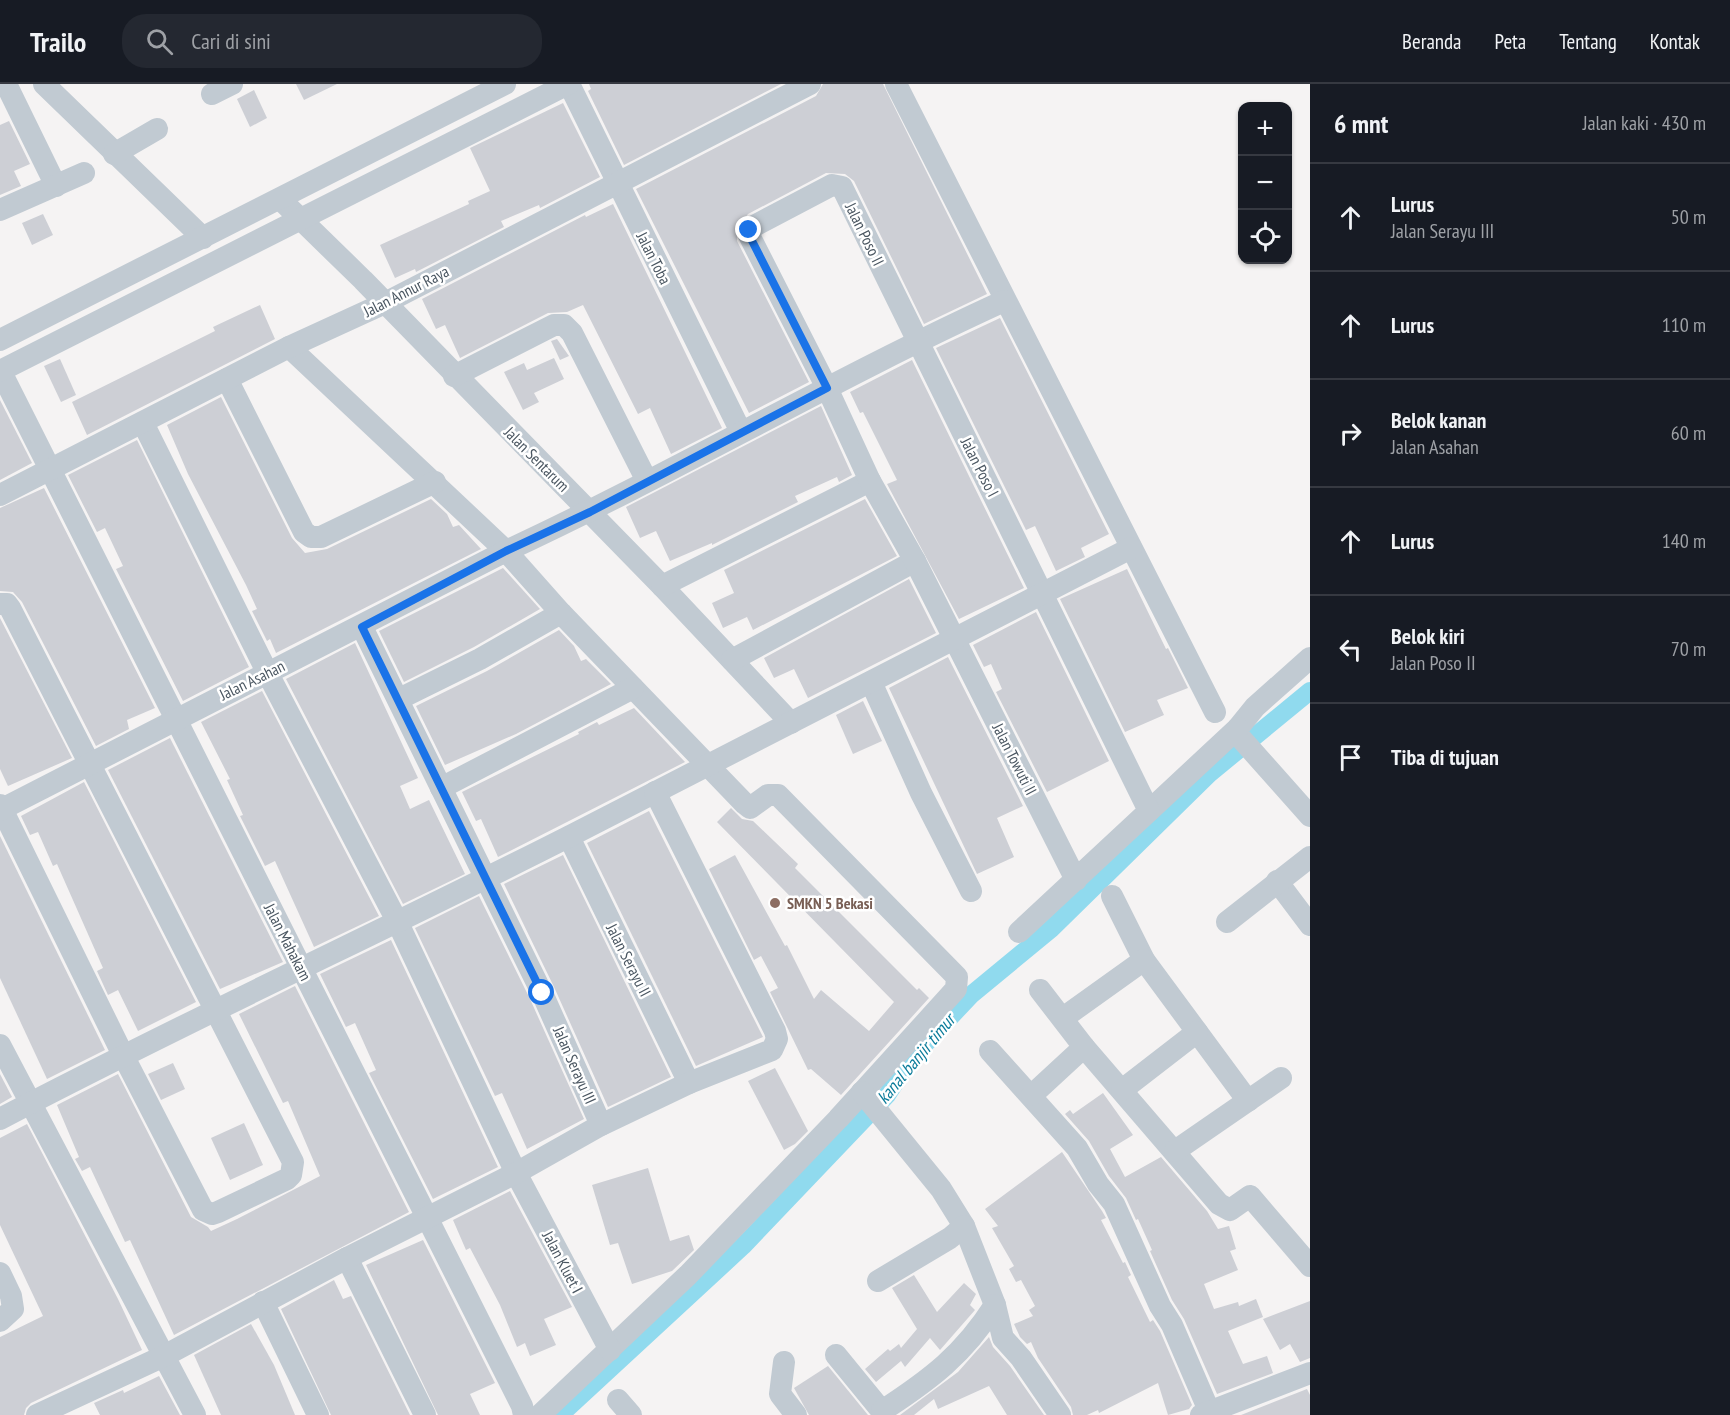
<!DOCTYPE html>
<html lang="id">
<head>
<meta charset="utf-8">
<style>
	:root { --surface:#171b24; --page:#242831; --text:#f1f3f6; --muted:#9ea1a6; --line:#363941 }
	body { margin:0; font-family:"PT Sans Narrow",sans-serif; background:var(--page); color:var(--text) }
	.controls { position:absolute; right:18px; top:18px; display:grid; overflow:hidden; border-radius:12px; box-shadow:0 2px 4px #0004 }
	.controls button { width:54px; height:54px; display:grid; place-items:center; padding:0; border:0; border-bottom:2px solid var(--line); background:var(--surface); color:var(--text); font:30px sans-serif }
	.stop { position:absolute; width:18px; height:18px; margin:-14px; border:4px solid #1a73e8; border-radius:50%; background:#fff }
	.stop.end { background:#1a73e8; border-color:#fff; box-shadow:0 2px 6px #0008 }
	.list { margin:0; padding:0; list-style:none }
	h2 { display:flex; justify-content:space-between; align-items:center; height:78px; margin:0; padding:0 24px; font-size:26px }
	h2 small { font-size:20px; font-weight:400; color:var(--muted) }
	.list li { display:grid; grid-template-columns:39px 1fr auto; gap:18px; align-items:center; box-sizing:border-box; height:108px; padding:0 24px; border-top:2px solid var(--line) }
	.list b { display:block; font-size:22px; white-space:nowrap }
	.list p { margin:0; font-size:20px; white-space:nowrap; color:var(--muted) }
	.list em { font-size:20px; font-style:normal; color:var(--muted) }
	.icon { flex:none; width:33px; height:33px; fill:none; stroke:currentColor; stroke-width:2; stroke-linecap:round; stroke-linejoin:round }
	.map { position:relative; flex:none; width:1310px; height:1331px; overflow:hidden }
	header { display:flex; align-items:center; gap:36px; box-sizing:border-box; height:84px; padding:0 30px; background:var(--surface); border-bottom:2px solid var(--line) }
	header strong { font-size:28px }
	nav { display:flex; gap:33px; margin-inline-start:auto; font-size:21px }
	.search { width:420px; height:54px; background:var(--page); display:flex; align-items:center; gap:15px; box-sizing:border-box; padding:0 21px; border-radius:24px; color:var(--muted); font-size:22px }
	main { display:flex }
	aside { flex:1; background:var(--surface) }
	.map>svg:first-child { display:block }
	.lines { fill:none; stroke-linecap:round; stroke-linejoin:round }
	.canal { stroke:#90daee; stroke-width:18 }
	.building { fill:#cdcfd5 }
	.minor { stroke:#c1cad2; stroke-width:22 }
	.route { stroke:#1a73e8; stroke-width:8 }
	.education-dot { fill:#8d6e63; stroke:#fff; stroke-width:2 }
	.labels { text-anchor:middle; stroke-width:5; stroke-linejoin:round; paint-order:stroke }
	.street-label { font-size:16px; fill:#4a5661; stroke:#fff }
	.education-label { font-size:16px; font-weight:bold; fill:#785e54; stroke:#fff; text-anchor:start }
	.water-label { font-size:18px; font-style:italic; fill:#0c7c9b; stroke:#fff }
</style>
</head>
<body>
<header>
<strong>Trailo</strong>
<div class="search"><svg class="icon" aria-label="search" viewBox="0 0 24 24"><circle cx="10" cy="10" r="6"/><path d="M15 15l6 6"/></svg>Cari di sini</div>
<nav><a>Beranda</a><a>Peta</a><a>Tentang</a><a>Kontak</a></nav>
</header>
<main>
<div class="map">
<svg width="1310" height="1331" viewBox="0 0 1310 1331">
	<rect width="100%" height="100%" fill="#f5f3f3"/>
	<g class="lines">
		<!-- canal -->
		<polyline class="canal" points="560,1331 743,1162 887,1011 910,976 971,911 1051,845 1209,690 1310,607"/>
	</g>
	<!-- building -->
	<g class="building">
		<polygon points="296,0 337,0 304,16"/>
		<polygon points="589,0 781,0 624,81 588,7 591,5"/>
		<polygon points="823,0 883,0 987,210 924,240 854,97 845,90 826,89 748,130 737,145 737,157 809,298 749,329 636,105 816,12"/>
		<polygon points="254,6 267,34 250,43 237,15"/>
		<polygon points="563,19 600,93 540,124 539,121 501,137 504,143 416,188 415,185 395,194 380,161 469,120 468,117 490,107 470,64"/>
		<polygon points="9,37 30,80 14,87 21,102 0,111 0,41"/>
		<polygon points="613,120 722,344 671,370 650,324 638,330 583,221 567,228 548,229 460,274 445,241 436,245 422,215 585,131 586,133"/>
		<polygon points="43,130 53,151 32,161 22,139"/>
		<polygon points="260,221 275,255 87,351 72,318 215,247 213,243"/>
		<polygon points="1000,234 1109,450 1081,464 1085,473 1056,487 1035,442 1026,446 936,264"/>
		<polygon points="557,255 569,272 560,276 551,257"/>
		<polygon points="554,274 564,295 534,309 539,318 523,326 504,288 524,279 527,286"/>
		<polygon points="60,275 76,311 61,318 44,282"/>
		<polygon points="912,276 1024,504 959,535 887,400 897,396 863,328 860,329 850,308"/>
		<polygon points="221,313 292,454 305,469 327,465 431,415 447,430 453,443 459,441 481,465 276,569 270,555 267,557 252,527 257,525 246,501 188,390 167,341"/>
		<polygon points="0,316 32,379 0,396"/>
		<polygon points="821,322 852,391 839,398 837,393 795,412 798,418 712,461 712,459 670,477 656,447 640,454 626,423"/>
		<polygon points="137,356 249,583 183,617 116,485 123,482 105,444 97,448 68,391"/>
		<polygon points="44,404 155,624 127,636 129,645 96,662 22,518 13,508 0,507 0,424"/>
		<polygon points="865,415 897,472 753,546 747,533 723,544 712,519 734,509 724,486"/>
		<polygon points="503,484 540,525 474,563 404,598 379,547"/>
		<polygon points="1127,485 1166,565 1168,564 1188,604 1157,616 1164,631 1125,648 1060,515"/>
		<polygon points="909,495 936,549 808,614 794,585 774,594 764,574"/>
		<polygon points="1036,528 1109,677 1047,708 996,608 1002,605 991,580 984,583 973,561"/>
		<polygon points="0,534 72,674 8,702 0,685"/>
		<polygon points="559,546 574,562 581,577 586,575 611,600 516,650 445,681 416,622 487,587"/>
		<polygon points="355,559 418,694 400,702 410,725 429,716 465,790 403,820 286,595"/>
		<polygon points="948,573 1023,722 997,734 1014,773 977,790 889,604"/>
		<polygon points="262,607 379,832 314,863 275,777 265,782 240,732 243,731 227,696 230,695 201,638"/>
		<polygon points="863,617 882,657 853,670 836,631"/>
		<polygon points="634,624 685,678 498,773 481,735 476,737 462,708 579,650 578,648 597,638 599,641"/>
		<polygon points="170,654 283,878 220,905 108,686"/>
		<polygon points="84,698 196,918 138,947 118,906 108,911 97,887 103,884 57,780 53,782 38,748 30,751 21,732"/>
		<polygon points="731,724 742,735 753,737 798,780 795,784 917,906 919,904 929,914 841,1011 811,985 808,986 770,908 778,904 761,872 754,876 709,785 735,771 785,862 787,861 814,915 821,906 869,947 894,918 717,738"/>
		<polygon points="649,727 763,953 696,982 587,759"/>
		<polygon points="0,752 105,966 47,995 0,894"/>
		<polygon points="563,771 671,993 608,1023 554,903 504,800"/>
		<polygon points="479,812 530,915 584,1035 527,1065 502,1009 495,1012 415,844"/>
		<polygon points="391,856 498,1083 433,1115 369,989 376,986 355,939 346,943 320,890"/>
		<polygon points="295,902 409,1128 174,1251 130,1156 125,1158 90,1083 82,1087 75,1075 79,1073 57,1021 118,990 191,1133 208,1143 211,1147 237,1135 320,1092 288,1017 283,1019 239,930"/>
		<polygon points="173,979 185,1005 161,1016 148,990"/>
		<polygon points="775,984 808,1047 795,1060 784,1066 748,997"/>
		<polygon points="0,990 12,1013 0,1020"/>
		<polygon points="1103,1009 1133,1051 1110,1065 1125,1093 1161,1073 1207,1127 1218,1145 1229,1142 1236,1165 1230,1167 1238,1186 1204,1200 1214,1225 1238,1218 1239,1222 1256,1215 1263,1233 1228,1247 1243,1280 1267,1272 1273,1289 1217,1310 1184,1235 1172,1216 1150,1167 1152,1166 1138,1135 1136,1136 1126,1114 1109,1092 1089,1057 1065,1030 1070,1026 1073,1030"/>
		<polygon points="244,1039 263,1081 230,1096 211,1054"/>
		<polygon points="27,1040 118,1215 142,1266 31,1319 26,1324 24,1331 0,1331 0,1253 43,1232 0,1141 0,1054"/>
		<polygon points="1062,1068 1102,1127 1106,1134 1101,1136 1123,1179 1125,1178 1131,1191 1128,1193 1150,1238 1153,1236 1160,1247 1192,1321 1189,1325 1168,1331 1158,1299 1099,1329 1098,1326 1087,1331 1073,1331 1071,1323 1038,1274 1031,1258 1027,1260 1020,1253 1014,1240 1033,1232 1029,1226 1035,1222 1021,1196 1016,1198 1009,1185 1014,1182 992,1144 998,1142 985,1125"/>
		<polygon points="648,1084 670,1157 689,1151 694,1166 672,1187 632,1200 618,1159 610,1161 592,1101"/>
		<polygon points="510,1107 572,1223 544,1235 556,1261 530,1272 525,1259 517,1263 500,1221 470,1164 466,1166 453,1136"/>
		<polygon points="423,1156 495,1299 470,1310 480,1331 438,1331 366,1181"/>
		<polygon points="914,1191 937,1228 964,1199 976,1210 970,1221 975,1226 940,1266 930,1254 905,1283 901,1277 876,1298 865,1285 888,1265 890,1267 899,1260 901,1264 917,1245 892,1204"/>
		<polygon points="334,1196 343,1215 351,1212 410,1331 331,1331 281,1225"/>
		<polygon points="1310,1217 1310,1274 1300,1278 1290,1260 1280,1266 1263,1235"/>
		<polygon points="251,1240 274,1281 295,1331 221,1331 194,1271"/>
		<polygon points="989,1253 993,1263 1010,1282 1044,1331 1007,1331 989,1302 938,1325 934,1315 914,1331 900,1331 958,1288"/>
		<polygon points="828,1282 868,1331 809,1331 794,1304"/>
		<polygon points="159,1292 180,1331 100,1331 94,1319 123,1306 124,1309"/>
		<polygon points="1307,1305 1310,1311 1310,1331 1241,1331"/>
	</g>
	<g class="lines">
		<!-- minor -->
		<g class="minor">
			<polyline points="44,0 203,154"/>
			<polyline points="569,0 741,348"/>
			<polyline points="896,0 1215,628"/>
			<polyline points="8,4 56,102"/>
			<polyline points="212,10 232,0"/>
			<polyline points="114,70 157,45"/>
			<polyline points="280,115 363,196 662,502 791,639"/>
			<polyline points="0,126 84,89"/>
			<polyline points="0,256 505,0"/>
			<polyline points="289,263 506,467 561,529 745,720 750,724 768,711 778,711 957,893 956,905 838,1035 688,1191 540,1331"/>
			<polyline points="0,286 522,1322 524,1331"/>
			<polyline points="0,287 568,0"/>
			<polyline points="454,292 554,241 564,241 572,249 647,397"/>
			<polyline points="227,295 304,448 311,453 321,453 435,398"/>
			<polyline points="143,339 267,588 397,837 516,1089 610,1266"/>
			<polyline points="0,411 289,263 385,219 810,0"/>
			<polyline points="662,502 870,397"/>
			<polyline points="0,520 7,520 10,524 293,1078 291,1091 287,1095 218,1128 212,1130 203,1126 123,971 0,721"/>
			<polyline points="362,543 542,909 601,1041"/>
			<polyline points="1310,574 1255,623 1238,644 1238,651 1310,732"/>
			<polyline points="732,576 915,477"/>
			<polyline points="871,598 921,709 971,807"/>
			<polyline points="399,615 480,575 561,529"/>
			<polyline points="441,704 633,604"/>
			<path d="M0,726L506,467C674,389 835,294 1004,217"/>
			<polyline points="1149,727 1238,644"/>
			<polyline points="569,753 689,999"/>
			<polyline points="1277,797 1310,841"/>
			<polyline points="1112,812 1144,876 1248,1017"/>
			<polyline points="1227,838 1310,773"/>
			<polyline points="1019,848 1149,727 842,103 832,101 754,142 749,151 827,304 870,397 915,477 1076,796"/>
			<polyline points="1063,934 1144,876"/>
			<polyline points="0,961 195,1331"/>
			<polyline points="1084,963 1219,1120 1230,1126 1250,1112 1310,1182"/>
			<polyline points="990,967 1077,1064 1098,1100 1114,1120 1160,1222 1172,1241 1210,1329"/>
			<polyline points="1122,1006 1197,948"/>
			<polyline points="862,1008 941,1105 964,1142 995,1221 1003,1254 1021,1274 1060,1331"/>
			<polyline points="1032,1011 1084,963 1040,906"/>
			<path d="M0,1035C188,936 381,848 570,752C758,657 944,559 1131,464"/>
			<polyline points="1175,1067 1281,994"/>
			<polyline points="347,1174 425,1331"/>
			<polyline points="0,1189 11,1212 13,1225 0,1237"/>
			<polyline points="878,1197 950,1154 964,1142"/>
			<polyline points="263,1218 318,1331"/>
			<polyline points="836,1271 885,1331"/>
			<polyline points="784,1278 780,1310 796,1331"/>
			<polyline points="618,1316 631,1331"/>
			<path d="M882,1327C931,1295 963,1271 995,1221"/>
			<polyline points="37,1331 164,1272 347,1174 516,1089 601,1041 689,999 772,966 777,955 775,947 655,708"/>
			<polyline points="1201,1331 1310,1289"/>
		</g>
	</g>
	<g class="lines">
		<!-- route -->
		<polyline class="route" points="542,909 362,543 506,467 590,428 827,304 749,151 749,146"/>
	</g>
	<!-- markers -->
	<circle class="education-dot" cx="775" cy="819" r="6"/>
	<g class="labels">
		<!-- street labels -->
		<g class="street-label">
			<text transform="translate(865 150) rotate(64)" y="6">Jalan Poso II</text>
			<text transform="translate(654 174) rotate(63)" y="6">Jalan Toba</text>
			<text transform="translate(406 207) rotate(-27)" y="6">Jalan Annur Raya</text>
			<text transform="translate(537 375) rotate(45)" y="6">Jalan Sentarum</text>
			<text transform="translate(980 383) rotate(63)" y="6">Jalan Poso I</text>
			<text transform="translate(252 596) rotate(-26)" y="6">Jalan Asahan</text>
			<text transform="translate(1015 675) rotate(63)" y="6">Jalan Towuti II</text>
			<text transform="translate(288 858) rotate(63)" y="6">Jalan Mahakam</text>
			<text transform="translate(629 876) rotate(63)" y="6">Jalan Serayu II</text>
			<text transform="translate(575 981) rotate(66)" y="6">Jalan Serayu III</text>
			<text transform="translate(563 1178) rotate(62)" y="6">Jalan Kluet I</text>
		</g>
		<!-- education labels -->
		<g class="education-label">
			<text x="787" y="825">SMKN 5 Bekasi</text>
		</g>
		<!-- water labels -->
		<g class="water-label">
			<text transform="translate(916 975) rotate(-50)" y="6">kanal banjir timur</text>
		</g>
	</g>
</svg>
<div class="controls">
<button>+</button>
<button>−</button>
<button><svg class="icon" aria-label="locate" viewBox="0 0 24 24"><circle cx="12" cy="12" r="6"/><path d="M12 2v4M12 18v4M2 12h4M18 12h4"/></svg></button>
</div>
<div class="stop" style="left:542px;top:909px"></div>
<div class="stop end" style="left:749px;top:146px"></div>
</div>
<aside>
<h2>6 mnt<small>Jalan kaki · 430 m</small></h2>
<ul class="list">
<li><svg class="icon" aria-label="ahead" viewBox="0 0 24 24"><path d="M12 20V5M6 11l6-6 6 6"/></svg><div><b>Lurus</b><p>Jalan Serayu III</p></div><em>50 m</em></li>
<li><svg class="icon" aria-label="ahead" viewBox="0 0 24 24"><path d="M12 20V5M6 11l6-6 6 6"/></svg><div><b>Lurus</b></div><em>110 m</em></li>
<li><svg class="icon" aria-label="right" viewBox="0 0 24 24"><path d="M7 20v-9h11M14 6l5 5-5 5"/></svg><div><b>Belok kanan</b><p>Jalan Asahan</p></div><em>60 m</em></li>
<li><svg class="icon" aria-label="ahead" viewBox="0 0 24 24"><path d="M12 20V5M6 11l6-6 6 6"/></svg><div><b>Lurus</b></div><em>140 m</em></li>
<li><svg class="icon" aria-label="left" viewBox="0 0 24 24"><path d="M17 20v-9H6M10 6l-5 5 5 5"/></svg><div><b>Belok kiri</b><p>Jalan Poso II</p></div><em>70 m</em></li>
<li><svg class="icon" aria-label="arrive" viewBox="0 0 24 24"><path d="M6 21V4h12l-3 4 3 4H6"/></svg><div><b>Tiba di tujuan</b></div></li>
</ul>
</aside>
</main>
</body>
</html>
